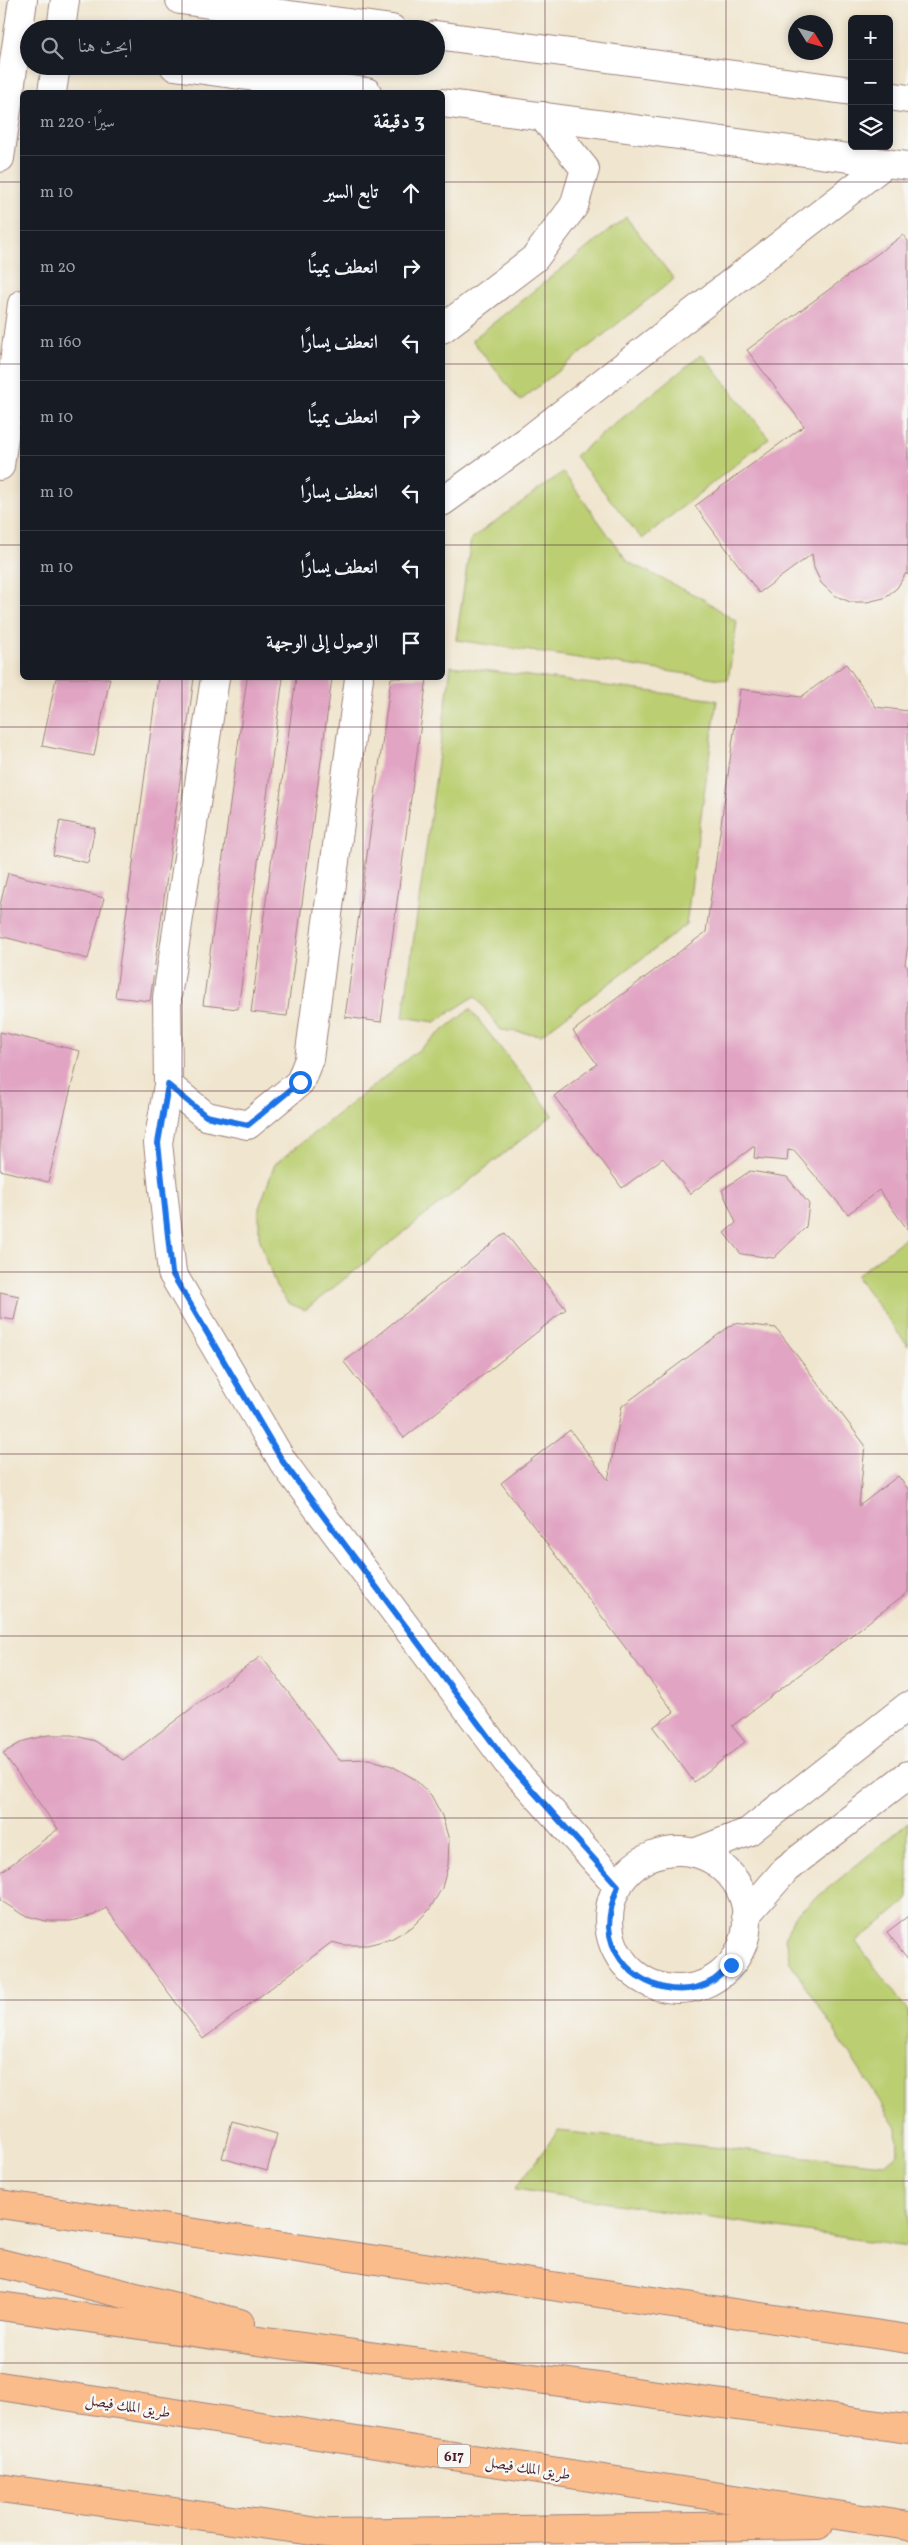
<!DOCTYPE html>
<html lang="ar">
<head>
<meta charset="utf-8">
<style>
	:root { --surface:#171b24; --page:#20242c; --text:#f1f3f6; --muted:#9ea1a6; --line:#363941 }
	body { margin:0; font-family:Vollkorn,Amiri,serif; background:var(--page); color:var(--text); direction:rtl }
	.controls { position:absolute; right:15px; top:15px; display:grid; overflow:hidden; border-radius:8px; box-shadow:0 2px 8px #0003 }
	.controls button { width:45px; height:45px; display:grid; place-items:center; padding:0; border:0; border-bottom:1px solid var(--line); background:var(--surface); color:var(--text); font:25px sans-serif }
	.compass { position:absolute; left:788px; top:15px; width:45px; height:45px; border-radius:50%; background:var(--surface); box-shadow:0 2px 8px #0003; rotate:127deg }
	.stop { position:absolute; width:15px; height:15px; margin:-11px; border:4px solid #1a73e8; border-radius:50%; background:#fff }
	.stop.end { background:#1a73e8; border-color:#fff; box-shadow:0 1px 5px #0008 }
	.list { margin:0; padding:0; list-style:none }
	h2 { display:flex; justify-content:space-between; align-items:center; height:65px; margin:0; padding:0 20px; font-size:21px }
	h2 small { font-size:16px; font-weight:400; color:var(--muted) }
	.list li { display:grid; grid-template-columns:32px 1fr auto; gap:15px; align-items:center; box-sizing:border-box; height:75px; padding:0 20px; border-top:1px solid var(--line) }
	.list b { display:block; font-size:19px; white-space:nowrap }
	.list em { font-size:16px; font-style:normal; color:var(--muted) }
	.icon { flex:none; width:28px; height:28px; fill:none; stroke:currentColor; stroke-width:2; stroke-linecap:round; stroke-linejoin:round }
	.map { position:relative; flex:none; width:908px; height:2545px; overflow:hidden; direction:ltr }
	.search { position:absolute; background:var(--surface); box-shadow:0 2px 8px #0003; left:20px; top:20px; width:425px; height:55px; display:flex; align-items:center; gap:12px; box-sizing:border-box; padding:0 18px; border-radius:28px; color:var(--muted); font-size:19px }
	.panel { position:absolute; background:var(--surface); box-shadow:0 2px 8px #0003; left:20px; top:90px; width:425px; height:590px; border-radius:8px; direction:rtl }
	.map>svg:first-child { display:block }
	.green { fill:#bbcf72; stroke:#82774e }
	.building { fill:#e1a4c3 }
	.lines { fill:none; stroke-linecap:round; stroke-linejoin:round }
	.minor-casing { stroke:#9d827c; stroke-width:30 }
	.major-casing { stroke:#9d827c; stroke-width:30 }
	.highway-casing { stroke:#9d827c; stroke-width:30 }
	.minor { stroke:#fff; stroke-width:28 }
	.major { stroke:#fabc8b; stroke-width:28 }
	.highway { stroke:#fabc8b; stroke-width:28 }
	.route { stroke:#1a73e8; stroke-width:6 }
	.grid { fill:none; stroke:#4a1f2b; stroke-width:1; stroke-opacity:0.55 }
	.labels { text-anchor:middle; stroke-width:5; stroke-linejoin:round; paint-order:stroke }
	.shield { fill:#f6f6f2; stroke:#7e6067; stroke-width:1 }
	.shield-label { font-size:14px; font-weight:bold; fill:#4a1f2b }
	.street-label { font-size:15px; fill:#4a1f2b; stroke:#f6f6f2 }
</style>
</head>
<body>
<div class="map">
<svg width="908" height="2545" viewBox="0 0 908 2545">
	<rect width="100%" height="100%" fill="#f6f6f2"/>
	<filter id="ink" filterUnits="userSpaceOnUse"><feTurbulence type="fractalNoise" baseFrequency=".02" numOctaves="2"/><feDisplacementMap in="SourceGraphic" scale="10" xChannelSelector="R" yChannelSelector="G"/><feConvolveMatrix kernelMatrix="1 2 1 2 8 2 1 2 1" color-interpolation-filters="sRGB"/></filter>
	<filter id="wash" filterUnits="userSpaceOnUse"><feTurbulence type="fractalNoise" baseFrequency=".0096" numOctaves="4" result="noise"/><feDisplacementMap in="SourceGraphic" scale="20" xChannelSelector="R" yChannelSelector="G"/><feGaussianBlur stdDeviation="1.12" result="paint"/><feColorMatrix in="noise" values="0 0 0 0 0 0 0 0 0 0 0 0 0 0 0 0 0 1.4 0 .05"/><feComposite in="paint" operator="in"/></filter>
	<g filter="url(#wash)">
		<rect width="100%" height="100%" fill="#f0e5ce"/>
		<!-- green -->
		<g class="green">
			<polygon points="626,217 674,279 520,401 472,340"/>
			<polygon points="702,354 769,438 642,539 575,456"/>
			<polygon points="563,472 628,562 703,599 737,622 728,680 456,640 471,539"/>
			<polygon points="451,666 717,700 686,925 541,1035 501,1030 475,996 435,1022 403,1017"/>
			<polygon points="470,1009 553,1115 305,1310 288,1303 276,1287 259,1237 259,1208 275,1164"/>
			<polygon points="908,1236 908,1346 856,1276"/>
			<polygon points="908,1823 908,1900 856,1942 908,2011 908,2247 515,2189 558,2131 884,2165 898,2153 897,2128 790,1962 785,1938 794,1916"/>
		</g>
		<g id="blocks">
			<!-- building -->
			<g class="building">
				<polygon points="903,235 908,241 908,575 906,573 897,588 884,598 867,602 850,602 834,595 821,583 814,568 812,554 759,593 695,506 804,426 747,350"/>
				<polygon points="846,664 876,707 908,711 908,945 905,964 908,968 908,1230 879,1190 848,1214 794,1151 788,1150 787,1161 754,1158 755,1147 753,1147 690,1194 663,1158 622,1188 554,1096 597,1064 573,1031 706,932 740,689 801,697"/>
				<polygon points="56,678 110,678 94,756 42,746"/>
				<polygon points="158,678 194,678 150,1001 115,997"/>
				<polygon points="247,678 283,678 238,1009 203,1005"/>
				<polygon points="296,678 332,678 287,1016 251,1012"/>
				<polygon points="391,678 427,678 381,1022 345,1017"/>
				<polygon points="60,821 95,828 88,863 53,855"/>
				<polygon points="8,873 104,898 88,959 0,936 0,905"/>
				<polygon points="0,1032 80,1051 48,1182 0,1170"/>
				<polygon points="750,1171 787,1177 809,1204 806,1227 774,1258 741,1254 724,1233 736,1223 722,1190"/>
				<polygon points="505,1233 566,1309 404,1438 344,1362"/>
				<polygon points="0,1292 19,1296 14,1320 0,1318"/>
				<polygon points="734,1323 776,1328 865,1445 859,1506 898,1476 908,1489 908,1592 732,1726 745,1742 694,1782 653,1727 674,1712 501,1483 570,1430 608,1480 622,1406"/>
				<polygon points="261,1656 339,1760 369,1759 392,1766 413,1778 431,1795 442,1816 449,1840 448,1865 442,1888 429,1910 412,1927 391,1939 367,1945 343,1945 332,1942 203,2039 106,1908 94,1915 71,1921 46,1921 23,1915 0,1900 0,1873 58,1829 3,1753 24,1741 48,1735 72,1735 95,1741 123,1760"/>
				<polygon points="908,1916 908,1959 887,1932"/>
				<polygon points="232,2121 277,2134 267,2171 222,2158"/>
			</g>
		</g>
	</g>
	<g filter="url(#ink)">
		<use href="#blocks" fill-opacity="0" stroke="#9d827c" stroke-width="1"/>
		<g class="lines">
			<defs>
				<g id="minor">
					<polyline points="180,0 392,29"/>
					<polyline points="61,29 65,0"/>
					<polyline points="436,35 852,91"/>
					<polyline points="174,66 367,92"/>
					<polyline points="52,92 56,66"/>
					<polyline points="889,96 908,99"/>
					<polyline points="442,103 908,166"/>
					<polyline points="0,158 23,0"/>
					<polyline points="442,329 535,258 574,206 585,169 542,116"/>
					<polyline points="0,466 22,304"/>
					<polyline points="442,502 527,441 886,163"/>
					<polyline points="215,678 167,997 168,1085 158,1143 172,1273 283,1462 507,1762 618,1886"/>
					<polyline points="168,1085 206,1116 248,1125 300,1082 309,1059 359,678"/>
					<circle cx="678" cy="1920" r="69"/>
					<polyline points="694,1853 748,1832 908,1706"/>
					<polyline points="746,1915 786,1869 908,1775"/>
				</g>
				<g id="major">
					<polyline points="0,2204 908,2339"/>
					<polyline points="0,2488 355,2537"/>
				</g>
				<g id="highway">
					<polyline points="0,2263 240,2323"/>
					<polyline points="0,2306 908,2429"/>
					<polyline points="0,2386 908,2526"/>
					<polyline points="332,2533 818,2525"/>
				</g>
			</defs>
			<!-- minor casing -->
			<use href="#minor" class="minor-casing"/>
			<!-- major casing -->
			<use href="#major" class="major-casing"/>
			<!-- highway casing -->
			<use href="#highway" class="highway-casing"/>
			<!-- minor -->
			<use href="#minor" class="minor"/>
			<!-- major -->
			<use href="#major" class="major"/>
			<!-- highway -->
			<use href="#highway" class="highway"/>
		</g>
	</g>
	<g class="lines" filter="url(#ink)">
		<!-- route -->
		<path class="route" d="M300,1082L248,1125L206,1116L168,1085L158,1143L172,1273L283,1462L507,1762L618,1886C613,1900 609,1912 609,1927C612,1976 673,2006 714,1980C720,1976 725,1970 731,1965"/>
	</g>
	<!-- grid -->
	<path class="grid" d="M182,0V29M363,0V29M545,0V2545M726,0V2545M182,66V92M363,66V92M0,182H22M442,182H908M0,364H22M442,364H908M0,545H22M442,545H908M182,678V2545M363,678V2545M0,727H908M0,909H908M0,1091H908M0,1272H908M0,1454H908M0,1636H908M0,1818H908M0,2000H908M0,2181H908M0,2363H908"/>
	<g class="labels">
		<!-- shield labels -->
		<rect class="shield" x="438" y="2444.5" width="32" height="23" rx="4"/>
		<g class="shield-label">
			<text x="454" y="2461">617</text>
		</g>
		<!-- street labels -->
		<g class="street-label">
			<text transform="translate(128 2406) rotate(9)" y="5">طريق الملك فيصل</text>
			<text transform="translate(528 2468) rotate(9)" y="5">طريق الملك فيصل</text>
		</g>
	</g>
</svg>
<div class="controls">
<button>+</button>
<button>−</button>
<button><svg class="icon" aria-label="layers" viewBox="0 0 24 24"><path d="M12 4l9 5-9 5-9-5zM3 14l9 5 9-5"/></svg></button>
</div>
<svg class="compass" viewBox="-18 -18 36 36"><path d="M0-13l5 13h-10z" fill="#e53935"/><path d="M0 13l5-13h-10z" fill="#9ea1a6"/></svg>
<div class="stop" style="left:300px;top:1082px"></div>
<div class="stop end" style="left:731px;top:1965px"></div>
<div class="search"><svg class="icon" aria-label="search" viewBox="0 0 24 24"><circle cx="10" cy="10" r="6"/><path d="M15 15l6 6"/></svg>ابحث هنا</div>
<section class="panel">
<h2>3 دقيقة<small>سيرًا · 220 m</small></h2>
<ul class="list">
<li><svg class="icon" aria-label="ahead" viewBox="0 0 24 24"><path d="M12 20V5M6 11l6-6 6 6"/></svg><div><b>تابع السير</b></div><em>10 m</em></li>
<li><svg class="icon" aria-label="right" viewBox="0 0 24 24"><path d="M7 20v-9h11M14 6l5 5-5 5"/></svg><div><b>انعطف يمينًا</b></div><em>20 m</em></li>
<li><svg class="icon" aria-label="left" viewBox="0 0 24 24"><path d="M17 20v-9H6M10 6l-5 5 5 5"/></svg><div><b>انعطف يسارًا</b></div><em>160 m</em></li>
<li><svg class="icon" aria-label="right" viewBox="0 0 24 24"><path d="M7 20v-9h11M14 6l5 5-5 5"/></svg><div><b>انعطف يمينًا</b></div><em>10 m</em></li>
<li><svg class="icon" aria-label="left" viewBox="0 0 24 24"><path d="M17 20v-9H6M10 6l-5 5 5 5"/></svg><div><b>انعطف يسارًا</b></div><em>10 m</em></li>
<li><svg class="icon" aria-label="left" viewBox="0 0 24 24"><path d="M17 20v-9H6M10 6l-5 5 5 5"/></svg><div><b>انعطف يسارًا</b></div><em>10 m</em></li>
<li><svg class="icon" aria-label="arrive" viewBox="0 0 24 24"><path d="M6 21V4h12l-3 4 3 4H6"/></svg><div><b>الوصول إلى الوجهة</b></div></li>
</ul>
</section>
</div>
</body>
</html>
